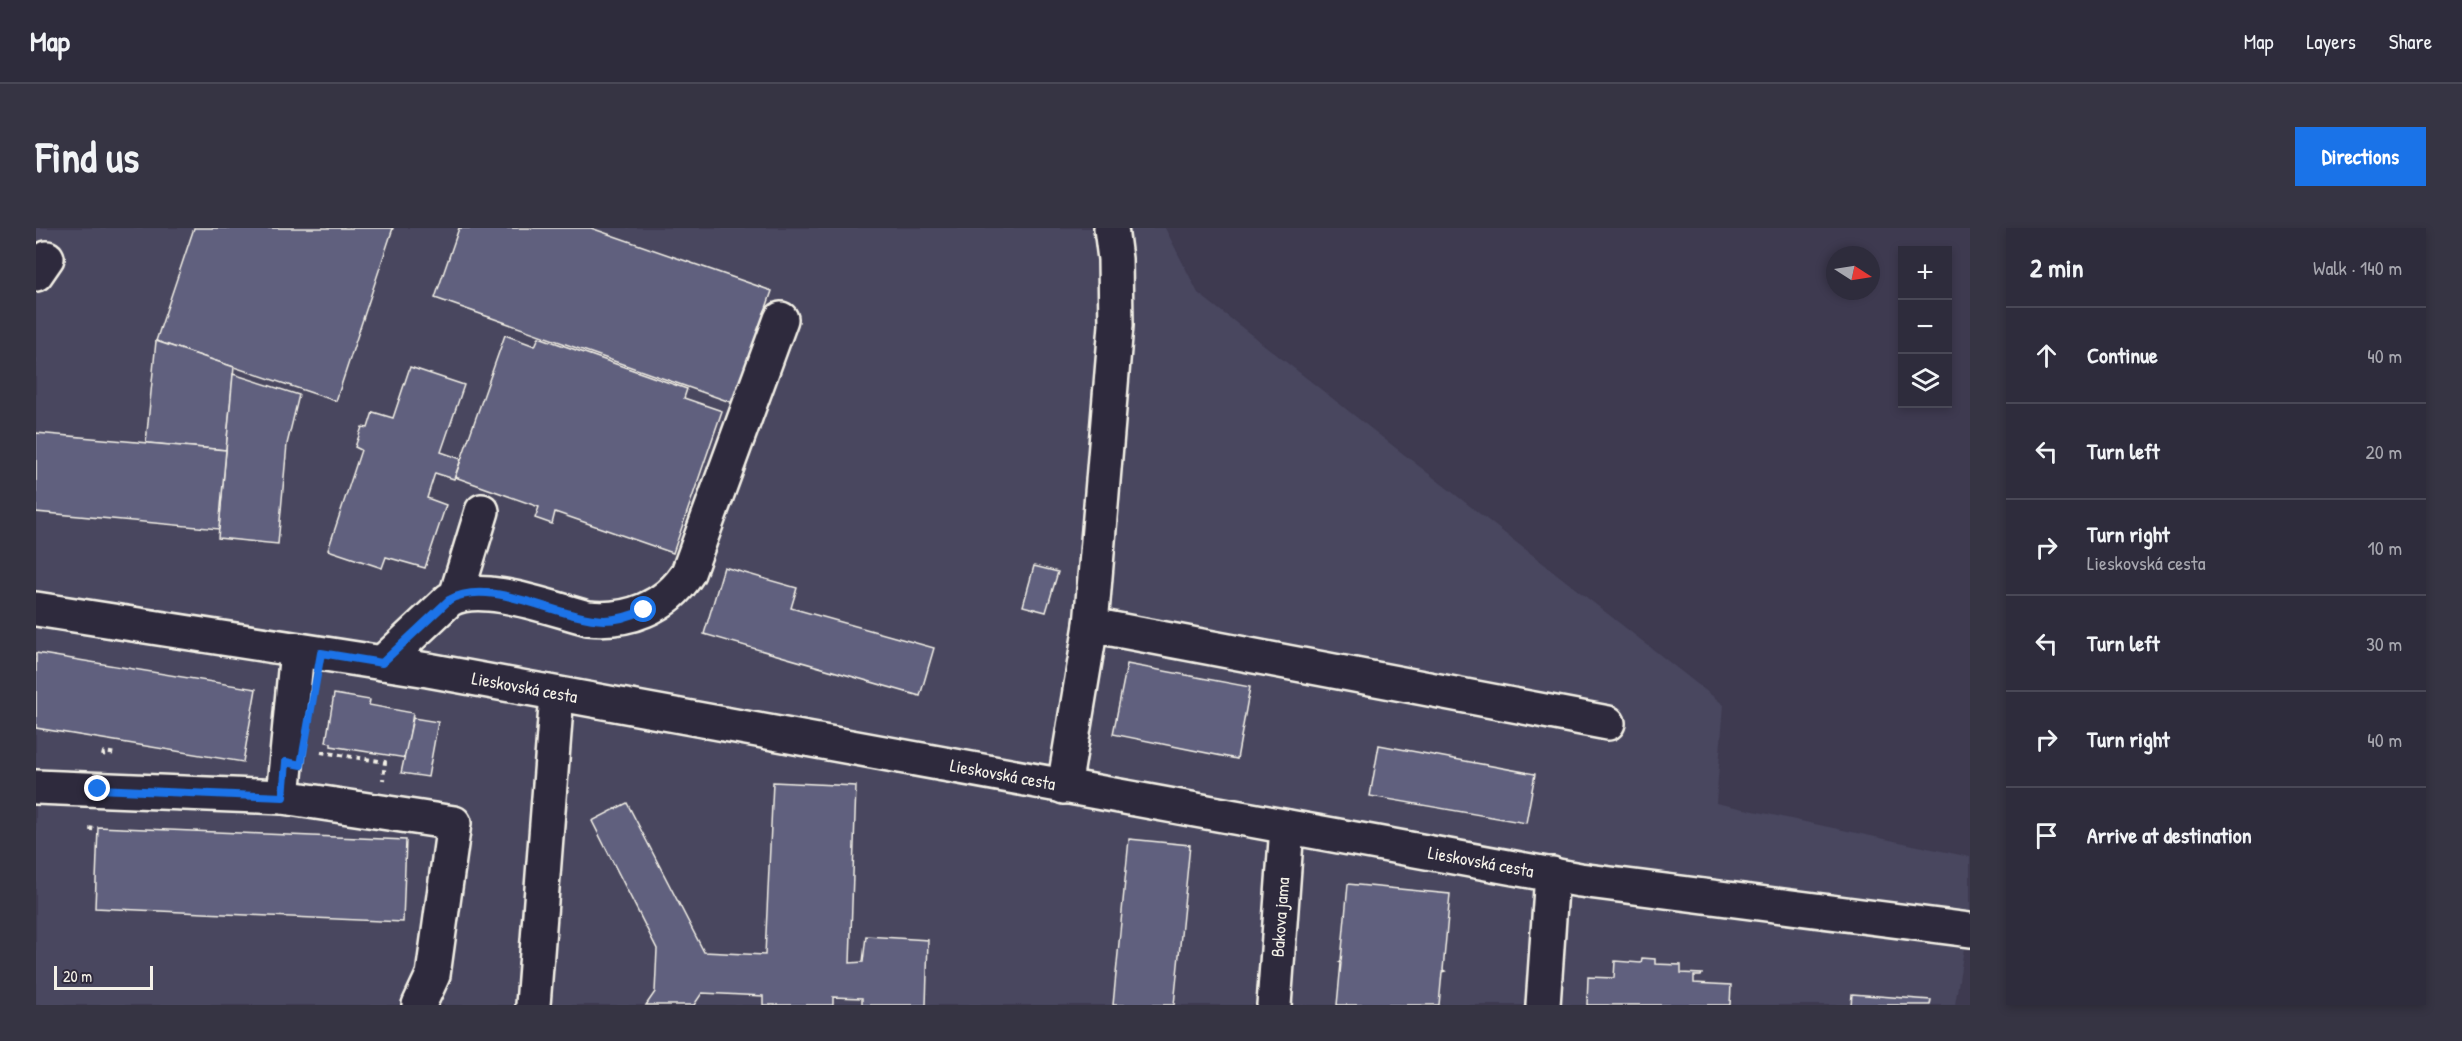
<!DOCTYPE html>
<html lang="en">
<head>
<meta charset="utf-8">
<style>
	:root { --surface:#2e2c3c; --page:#363443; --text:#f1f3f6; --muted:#a7a7af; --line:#494856; --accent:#1a73e8 }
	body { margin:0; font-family:"Patrick Hand",sans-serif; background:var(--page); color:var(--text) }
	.controls { position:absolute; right:18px; top:18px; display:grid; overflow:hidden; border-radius:0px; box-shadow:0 3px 9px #0003 }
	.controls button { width:54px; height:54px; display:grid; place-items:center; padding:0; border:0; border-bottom:2px solid var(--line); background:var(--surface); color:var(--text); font:30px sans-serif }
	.compass { position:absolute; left:1790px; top:18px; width:54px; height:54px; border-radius:50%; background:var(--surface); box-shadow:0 3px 9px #0003; rotate:102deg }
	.scale { position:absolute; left:18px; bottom:15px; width:99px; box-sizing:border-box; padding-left:6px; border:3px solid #f4f1e8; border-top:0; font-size:16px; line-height:21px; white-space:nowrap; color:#f4f1e8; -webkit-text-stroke:4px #2f2a3d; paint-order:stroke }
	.stop { position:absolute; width:18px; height:18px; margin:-14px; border:4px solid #1a73e8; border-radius:50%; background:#fff }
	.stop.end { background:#1a73e8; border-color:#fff; box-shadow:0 2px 6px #0008 }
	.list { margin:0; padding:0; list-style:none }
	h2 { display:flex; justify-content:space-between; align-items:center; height:78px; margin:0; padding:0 24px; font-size:26px }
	h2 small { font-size:20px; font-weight:400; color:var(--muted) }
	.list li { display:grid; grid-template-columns:39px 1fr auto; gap:18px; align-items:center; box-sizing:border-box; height:96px; padding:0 24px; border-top:2px solid var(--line) }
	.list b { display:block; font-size:22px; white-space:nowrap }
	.list p { margin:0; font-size:20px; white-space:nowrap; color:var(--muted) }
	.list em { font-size:20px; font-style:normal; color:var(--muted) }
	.icon { flex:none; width:33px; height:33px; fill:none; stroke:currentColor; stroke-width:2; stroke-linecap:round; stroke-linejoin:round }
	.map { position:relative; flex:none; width:1934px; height:777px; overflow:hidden; border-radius:0px }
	header { display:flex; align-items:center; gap:36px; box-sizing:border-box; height:84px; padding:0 30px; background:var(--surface); border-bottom:2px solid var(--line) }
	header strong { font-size:28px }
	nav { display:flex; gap:33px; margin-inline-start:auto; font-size:21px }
	.intro { display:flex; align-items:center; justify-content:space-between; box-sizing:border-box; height:144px; padding:0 36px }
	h1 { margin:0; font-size:42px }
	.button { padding:15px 27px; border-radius:0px; background:var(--accent); color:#fff; font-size:21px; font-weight:700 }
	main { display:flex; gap:36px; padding:0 36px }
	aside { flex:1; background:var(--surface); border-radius:0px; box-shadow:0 3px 9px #0003 }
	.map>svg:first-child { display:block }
	.built { fill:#48465e }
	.building { fill:#60617e; stroke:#f4f1e8; stroke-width:1.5 }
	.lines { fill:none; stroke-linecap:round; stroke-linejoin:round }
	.minor-casing { stroke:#f4f1e8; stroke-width:38 }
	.path { stroke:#f4f1e8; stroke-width:4; stroke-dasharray:4.5 4.5; stroke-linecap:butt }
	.minor { stroke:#2f2a3d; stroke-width:33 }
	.route { stroke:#1a73e8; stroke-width:8 }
	.labels { text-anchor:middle; stroke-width:4.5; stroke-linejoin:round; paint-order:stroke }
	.street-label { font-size:18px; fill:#f4f1e8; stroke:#2f2a3d }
</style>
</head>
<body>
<header>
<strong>Map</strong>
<nav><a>Map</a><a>Layers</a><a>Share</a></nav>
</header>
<div class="intro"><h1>Find us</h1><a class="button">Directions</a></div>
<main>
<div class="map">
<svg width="1934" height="777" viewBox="0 0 1934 777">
	<rect width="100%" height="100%" fill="#3e3a50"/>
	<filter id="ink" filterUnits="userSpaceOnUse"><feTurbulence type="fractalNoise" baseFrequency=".0167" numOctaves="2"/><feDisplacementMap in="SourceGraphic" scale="12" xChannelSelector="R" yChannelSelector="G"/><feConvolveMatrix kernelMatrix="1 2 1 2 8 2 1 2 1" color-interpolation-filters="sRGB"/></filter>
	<g filter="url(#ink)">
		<!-- built -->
		<polygon class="built" points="0,0 1129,0 1162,65 1688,477 1680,575 1934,629 1934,683 1919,777 0,777"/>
		<!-- building -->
		<g class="building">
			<polygon points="158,0 357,0 300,173 120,113"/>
			<polygon points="423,0 555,0 736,63 697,175 399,70"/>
			<polygon points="469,107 499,118 503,109 651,161 648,170 686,183 637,325 519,284 516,296 499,290 503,279 419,249"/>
			<polygon points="120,113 198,139 190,222 110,215"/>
			<polygon points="374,139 428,157 405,224 425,231 418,251 399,245 391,270 410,277 389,340 350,329 346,340 292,322 325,222 319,219 326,199 332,200 337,184 357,190"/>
			<polygon points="197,146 263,167 251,216 242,316 182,310"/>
			<polygon points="0,205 190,222 183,301 0,284"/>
			<polygon points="998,338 1022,344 1010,384 987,378"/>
			<polygon points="688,339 761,360 755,380 898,420 884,468 668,406"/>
			<polygon points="0,425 220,461 207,534 0,500"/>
			<polygon points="1091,436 1214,459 1201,531 1077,506"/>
			<polygon points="298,466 334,472 333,477 377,485 370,530 295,518 295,515 290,514"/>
			<polygon points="377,490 402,494 392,549 365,545"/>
			<polygon points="1343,517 1499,546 1490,595 1334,568"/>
			<polygon points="737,554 820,558 814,735 827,734 830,708 892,712 890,777 826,777 826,770 797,769 797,777 727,777 727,768 666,765 658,777 610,777 619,764 621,721 556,593 591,575 668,724 729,727"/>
			<polygon points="62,599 370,612 367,694 59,680"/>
			<polygon points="1093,611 1154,617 1138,777 1077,777"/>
			<polygon points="1312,656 1414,666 1407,742 1409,743 1406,744 1403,777 1301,777 1305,735 1303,734 1305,733"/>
			<polygon points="1606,730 1619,731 1619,736 1645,737 1645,745 1666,746 1665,748 1658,748 1658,755 1695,757 1694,777 1551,777 1552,749 1578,750 1579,733 1605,735"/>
			<polygon points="1816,766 1895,772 1894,777 1815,777"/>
		</g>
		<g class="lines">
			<defs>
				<g id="minor">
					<polyline points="0,46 11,30"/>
					<polyline points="420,368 446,283"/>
					<path id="s1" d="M0,381L392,442L1544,652L1934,702"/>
					<polyline points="1055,397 1572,495"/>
					<path d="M346,435L413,372C445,353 516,381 552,390C591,394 630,380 652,345L745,91"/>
					<polyline points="0,559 247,569 261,422"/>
					<polyline points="1028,559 1055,397 1080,97 1079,31 1075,0"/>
					<polyline points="247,569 418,595 397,747 383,777"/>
					<polyline points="497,777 521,466"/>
					<path id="s2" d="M1238,777L1251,599"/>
					<polyline points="1507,777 1516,646"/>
				</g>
			</defs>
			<!-- minor casing -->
			<use href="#minor" class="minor-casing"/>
			<!-- path -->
			<g class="path">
				<polyline points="285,524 349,534 347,552"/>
				<polyline points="67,528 68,524 80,526"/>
				<polyline points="55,603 56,595"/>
			</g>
			<!-- minor -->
			<use href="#minor" class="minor"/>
		</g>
	</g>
	<g class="lines" filter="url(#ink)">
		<!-- route -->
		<path class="route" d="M62,561L247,569L250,534L265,537L285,425L346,435L413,372C455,348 522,391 568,392C582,392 595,388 608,382"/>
	</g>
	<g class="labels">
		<!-- street labels -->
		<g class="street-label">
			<text dy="6" stroke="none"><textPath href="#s1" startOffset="495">Lieskovská cesta</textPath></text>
			<text dy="6" stroke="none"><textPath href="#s1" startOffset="981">Lieskovská cesta</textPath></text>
			<text dy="6" stroke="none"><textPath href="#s1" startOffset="1467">Lieskovská cesta</textPath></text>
			<text dy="6" stroke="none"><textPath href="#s2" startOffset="88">Bakova jama</textPath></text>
		</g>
	</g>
</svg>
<div class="controls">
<button>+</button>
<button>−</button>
<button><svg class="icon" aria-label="layers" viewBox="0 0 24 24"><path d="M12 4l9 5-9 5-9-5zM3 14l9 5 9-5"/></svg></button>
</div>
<svg class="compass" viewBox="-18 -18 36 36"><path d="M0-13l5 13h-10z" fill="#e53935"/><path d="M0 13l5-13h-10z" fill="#a7a7af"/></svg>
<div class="scale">20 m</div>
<div class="stop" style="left:608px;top:382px"></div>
<div class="stop end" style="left:62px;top:561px"></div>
</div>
<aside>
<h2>2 min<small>Walk · 140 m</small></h2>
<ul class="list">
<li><svg class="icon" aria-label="ahead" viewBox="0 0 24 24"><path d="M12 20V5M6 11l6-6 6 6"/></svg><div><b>Continue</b></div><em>40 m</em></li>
<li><svg class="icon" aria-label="left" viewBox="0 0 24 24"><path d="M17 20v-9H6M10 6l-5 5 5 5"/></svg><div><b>Turn left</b></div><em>20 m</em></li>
<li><svg class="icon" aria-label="right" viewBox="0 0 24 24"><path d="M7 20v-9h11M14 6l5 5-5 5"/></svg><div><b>Turn right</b><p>Lieskovská cesta</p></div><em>10 m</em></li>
<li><svg class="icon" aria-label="left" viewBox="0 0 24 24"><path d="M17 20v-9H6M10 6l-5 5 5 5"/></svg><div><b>Turn left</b></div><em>30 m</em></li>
<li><svg class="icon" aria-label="right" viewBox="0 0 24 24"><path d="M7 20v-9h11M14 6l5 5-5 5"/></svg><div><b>Turn right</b></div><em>40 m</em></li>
<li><svg class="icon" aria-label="arrive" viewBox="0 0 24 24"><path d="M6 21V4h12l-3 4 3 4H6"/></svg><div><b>Arrive at destination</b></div></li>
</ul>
</aside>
</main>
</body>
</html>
